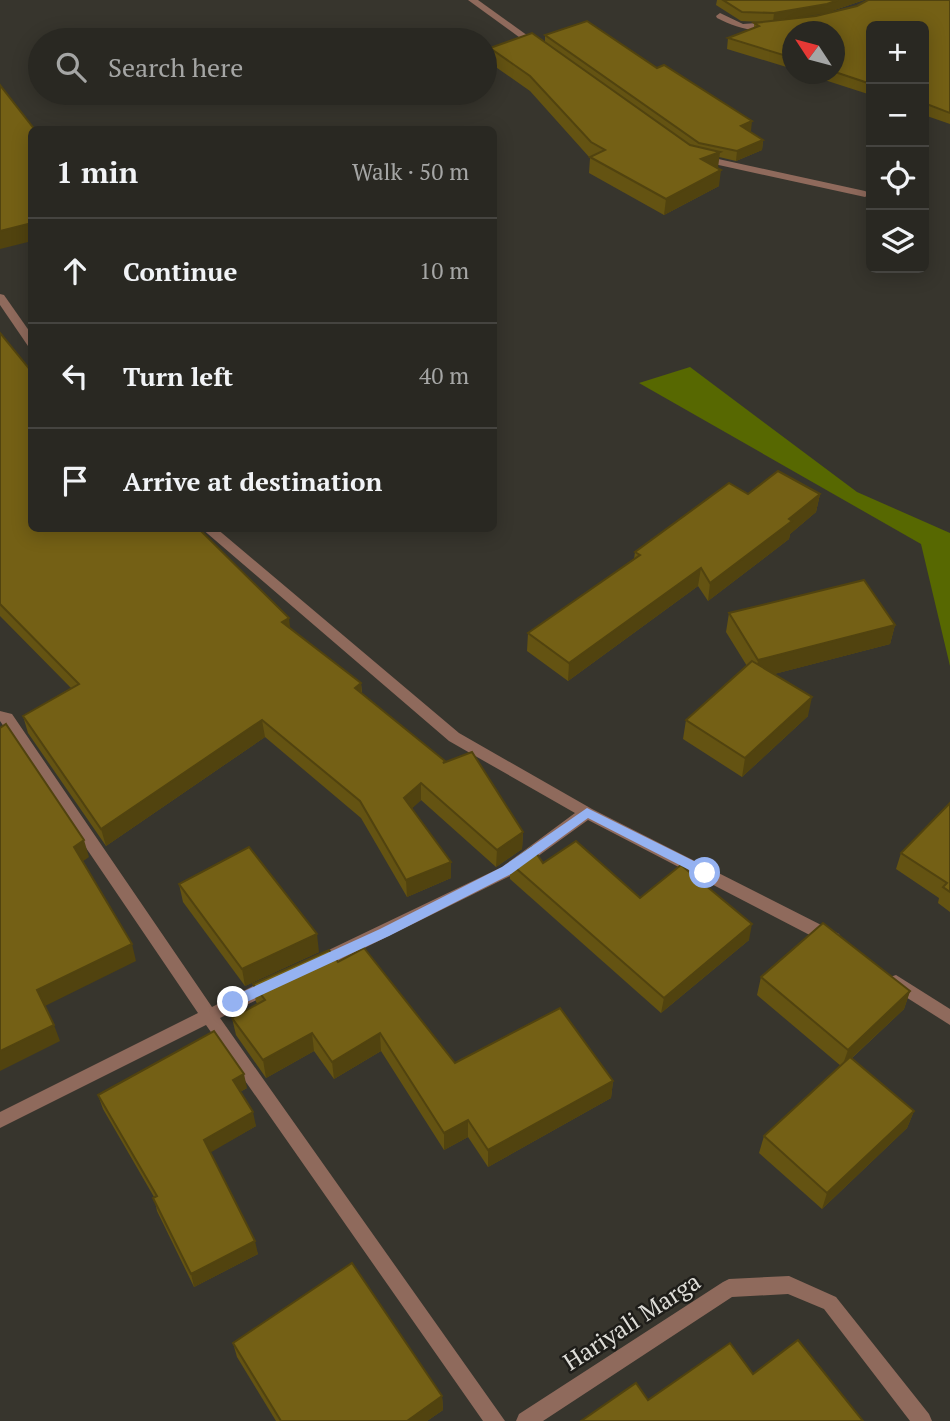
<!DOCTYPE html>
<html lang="en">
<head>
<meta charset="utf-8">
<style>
	:root { --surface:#292822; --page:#35342f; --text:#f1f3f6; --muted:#a5a6a5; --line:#454440 }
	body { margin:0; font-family:"PT Serif",serif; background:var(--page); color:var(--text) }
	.controls { position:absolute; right:21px; top:21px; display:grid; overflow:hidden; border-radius:10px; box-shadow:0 4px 18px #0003 }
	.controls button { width:63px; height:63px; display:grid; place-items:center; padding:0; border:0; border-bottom:2px solid var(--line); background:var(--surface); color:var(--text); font:35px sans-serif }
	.compass { position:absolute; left:782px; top:21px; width:63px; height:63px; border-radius:50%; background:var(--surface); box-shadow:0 4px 18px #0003; rotate:306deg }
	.stop { position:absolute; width:21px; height:21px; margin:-16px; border:5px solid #95b2f1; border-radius:50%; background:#fff }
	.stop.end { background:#95b2f1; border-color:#fff; box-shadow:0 2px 7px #0008 }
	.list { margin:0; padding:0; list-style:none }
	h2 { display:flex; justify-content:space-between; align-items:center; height:91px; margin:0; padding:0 28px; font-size:30px }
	h2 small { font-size:23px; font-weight:400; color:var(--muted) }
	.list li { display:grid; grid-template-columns:46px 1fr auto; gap:21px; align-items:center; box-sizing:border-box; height:105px; padding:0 28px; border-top:2px solid var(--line) }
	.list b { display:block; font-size:26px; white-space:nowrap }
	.list em { font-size:23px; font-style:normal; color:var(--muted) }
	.icon { flex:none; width:38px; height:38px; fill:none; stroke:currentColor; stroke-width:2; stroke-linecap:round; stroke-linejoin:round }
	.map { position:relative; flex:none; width:950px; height:1421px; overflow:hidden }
	.search { position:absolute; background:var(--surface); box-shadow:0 4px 18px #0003; left:28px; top:28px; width:469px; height:77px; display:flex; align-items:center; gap:18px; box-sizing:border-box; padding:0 24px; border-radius:38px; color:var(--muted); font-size:26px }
	.panel { position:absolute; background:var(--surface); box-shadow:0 4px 18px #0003; left:28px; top:126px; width:469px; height:406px; border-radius:10px }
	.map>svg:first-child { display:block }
	.forest { fill:#576801 }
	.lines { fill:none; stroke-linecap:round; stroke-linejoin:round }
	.minor { fill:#8f6a5c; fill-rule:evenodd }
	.wall { fill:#645312 }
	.shaded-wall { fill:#51430f }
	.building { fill:#746015; stroke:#51430f; stroke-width:2 }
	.route { fill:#95b2f1 }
	.labels { text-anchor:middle; stroke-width:5; stroke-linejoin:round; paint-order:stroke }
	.near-street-label { font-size:24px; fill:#deddd8; stroke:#1e1d19 }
</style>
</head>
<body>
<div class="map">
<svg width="950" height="1421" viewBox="0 0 950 1421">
	<rect width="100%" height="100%" fill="#37352d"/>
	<!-- forest -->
	<polygon class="forest" points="690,367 857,492 950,533 950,666 921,544 639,383"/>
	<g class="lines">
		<!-- minor -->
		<g class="minor">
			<polygon points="468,0 478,0 542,46 534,48"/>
			<path d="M720,13L743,24L773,22L777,25C758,36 735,27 717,18L716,16Z"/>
			<polygon points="700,155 865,191 870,194 865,197 696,160 696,156"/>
			<polygon points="0,294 4,295 32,335 32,347 28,346 0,305"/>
			<polygon points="201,528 216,528 459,733 592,809 839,934 841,939 839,944 833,946 827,944 588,820 512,875 324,968 318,970 312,968 310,963 312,958 502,867 575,813 449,741"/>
			<polygon points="0,711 12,714 212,1007 265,980 271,978 277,980 279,985 277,990 220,1018 505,1421 483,1421 206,1025 0,1128 0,1112 198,1013 0,721"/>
			<polygon points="896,975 950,1009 950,1025 890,987 888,982 890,977"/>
			<polygon points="789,1276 836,1297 929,1414 932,1421 910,1421 824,1309 788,1294 732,1297 543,1421 516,1421 519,1414 723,1282 729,1279"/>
		</g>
	</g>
	<!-- wall -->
	<g class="wall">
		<polygon points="717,0 864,0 826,13 793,18 950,0 950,124 924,115 924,26 871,26 871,95 806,74 835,74 835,32 793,32 793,69 727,49 728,38 754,28 754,23 762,22 741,21 716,5"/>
		<polygon points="545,35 751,131 749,131 763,140 762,150 736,161 719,157 717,168 719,186 664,215 589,173 590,158 530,91 490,63 490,48 545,43"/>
		<polygon points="0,333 32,528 291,629 361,683 362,693 445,762 523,832 522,849 496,867 421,800 412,808 451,878 407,897 361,818 265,737 106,846 28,733 23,716 71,688 0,616"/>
		<polygon points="748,494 820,494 816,512 790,534 789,539 708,601 698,586 568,681 527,651 528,633 634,559 635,552"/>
		<polygon points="729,613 895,625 890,644 774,674 808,716 742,777 683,739 686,720 747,666 726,632"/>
		<polygon points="950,803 950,912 938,903 939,898 896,869 901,853"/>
		<polygon points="510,863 543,863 640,898 749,940 661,1013 510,879"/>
		<polygon points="179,884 319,952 245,986 183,902"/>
		<polygon points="338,962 455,1063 613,1081 611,1098 488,1167 468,1137 444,1150 381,1051 334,1079 314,1051 266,1078 236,1035 232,1018 258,1004 256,1002 253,984"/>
		<polygon points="761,977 910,991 904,1009 851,1059 914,1111 907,1128 822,1209 759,1153 764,1136 841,1066 757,995"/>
		<polygon points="247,1088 240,1092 256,1126 210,1152 258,1254 194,1287 157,1211 154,1197 103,1109 98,1095"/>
		<polygon points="233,1343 442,1396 443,1410 427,1421 276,1421 237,1357"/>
	</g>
	<!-- shaded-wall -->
	<g class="shaded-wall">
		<polygon points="838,0 864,0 826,13 773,22 774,13"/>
		<polygon points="752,121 751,131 740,135 741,126"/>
		<polygon points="763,140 762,150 736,161 737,151"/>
		<polygon points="720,152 718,168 699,175 701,159"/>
		<polygon points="721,170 719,186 664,215 666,199"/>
		<polygon points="32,223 32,241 0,249 0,231"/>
		<polygon points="820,494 816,512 790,534 789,539 708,601 710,583"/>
		<polygon points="701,568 698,586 568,681 569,663"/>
		<polygon points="289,618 291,636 282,622"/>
		<polygon points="895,625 890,644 755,679 758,660"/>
		<polygon points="361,683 362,701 355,688"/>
		<polygon points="812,697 808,716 742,777 745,758"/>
		<polygon points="262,720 265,737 106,846 101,829"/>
		<polygon points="421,783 421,800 405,815 404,798"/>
		<polygon points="523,832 522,849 496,867 497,850"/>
		<polygon points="84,840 89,857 79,864 74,847"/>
		<polygon points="451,862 451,878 407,897 406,880"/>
		<polygon points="752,924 749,940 661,1013 664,998"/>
		<polygon points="317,934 319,952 245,986 242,969"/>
		<polygon points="132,944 136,961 43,1007 37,990"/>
		<polygon points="910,991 904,1009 842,1067 848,1050"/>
		<polygon points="54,1025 60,1041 0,1071 0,1051"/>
		<polygon points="312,1033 314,1051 266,1078 263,1060"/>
		<polygon points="380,1033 381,1051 334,1079 332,1062"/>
		<polygon points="244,1074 247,1088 236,1094 233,1080"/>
		<polygon points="613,1081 611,1098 488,1167 488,1150"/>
		<polygon points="914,1111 907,1128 822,1209 827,1193"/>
		<polygon points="253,1112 256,1126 208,1154 204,1140"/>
		<polygon points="468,1120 468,1137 444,1150 444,1133"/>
		<polygon points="255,1241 258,1254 194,1287 191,1274"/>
		<polygon points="442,1396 443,1410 427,1421 407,1421"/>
	</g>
	<!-- building -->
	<g class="building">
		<polygon points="723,0 838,0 827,4 774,13 742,12"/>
		<polygon points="868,0 950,0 950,113 924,103 924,26 871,26 871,84 835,72 835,32 793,32 793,58 728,38 759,26 754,23 816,16 857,6"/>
		<polygon points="587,21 657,68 664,65 752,121 741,126 763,140 737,151 699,143 545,35"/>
		<polygon points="532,33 690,145 720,152 701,159 721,170 666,199 590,157 605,150 591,142 530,76 490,48"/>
		<polygon points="0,85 35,130 32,130 32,223 0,231"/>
		<polygon points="0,333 32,372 32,528 198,528 289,618 282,622 361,683 355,688 445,761 443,763 472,752 523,832 497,850 421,783 404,798 451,862 406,880 360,801 262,720 101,829 23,716 79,684 0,604"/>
		<polygon points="778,471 820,494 789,519 792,521 710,583 701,568 569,663 528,633 640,555 635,552 729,483 748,494"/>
		<polygon points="864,580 895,625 758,660 729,613"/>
		<polygon points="752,661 812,697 745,758 686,720"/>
		<polygon points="6,724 84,840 74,847 132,944 37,990 54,1025 0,1051 0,728"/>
		<polygon points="950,803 950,892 943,887 947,883 901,853"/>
		<polygon points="576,841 640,898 681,865 752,924 664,998 510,863 532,847 543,863"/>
		<polygon points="249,847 317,934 242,969 179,884"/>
		<polygon points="823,923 910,991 848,1050 761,977"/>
		<polygon points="364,948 455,1063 560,1008 613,1081 488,1150 468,1120 444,1133 380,1033 332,1062 312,1033 263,1060 232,1018 265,1000 253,984 329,950 338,962"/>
		<polygon points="214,1031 244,1074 233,1080 253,1112 204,1140 255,1241 191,1274 153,1198 157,1196 98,1095"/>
		<polygon points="850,1057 914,1111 827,1193 764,1136"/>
		<polygon points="352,1263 442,1396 407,1421 281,1421 233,1343"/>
		<polygon points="798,1340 863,1421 581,1421 636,1383 648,1400 730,1343 753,1374"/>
	</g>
	<!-- route -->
	<polygon class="route" points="587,808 710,869 710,876 701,876 588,818 511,874 389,936 238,1006 229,1006 229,998 380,929 502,867"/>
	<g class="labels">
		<!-- near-street labels -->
		<g class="near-street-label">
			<text transform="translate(632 1322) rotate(-33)" y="8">Hariyali Marga</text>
		</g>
	</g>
</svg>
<div class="controls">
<button>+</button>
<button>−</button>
<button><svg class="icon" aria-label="locate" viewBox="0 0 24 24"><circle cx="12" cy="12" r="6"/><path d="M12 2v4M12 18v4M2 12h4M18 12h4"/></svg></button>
<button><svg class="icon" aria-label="layers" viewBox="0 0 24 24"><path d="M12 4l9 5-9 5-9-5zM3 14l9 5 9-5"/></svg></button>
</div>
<svg class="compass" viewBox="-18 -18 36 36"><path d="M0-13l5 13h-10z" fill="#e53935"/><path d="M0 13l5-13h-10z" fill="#a5a6a5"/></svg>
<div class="stop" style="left:705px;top:873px"></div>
<div class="stop end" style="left:233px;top:1002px"></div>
<div class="search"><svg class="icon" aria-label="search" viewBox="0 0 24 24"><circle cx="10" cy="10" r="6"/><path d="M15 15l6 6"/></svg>Search here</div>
<section class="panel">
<h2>1 min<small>Walk · 50 m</small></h2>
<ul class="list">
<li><svg class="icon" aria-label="ahead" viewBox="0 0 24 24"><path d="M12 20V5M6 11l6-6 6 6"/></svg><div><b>Continue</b></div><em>10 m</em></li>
<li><svg class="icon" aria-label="left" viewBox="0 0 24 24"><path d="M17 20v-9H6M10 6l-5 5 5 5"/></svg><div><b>Turn left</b></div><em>40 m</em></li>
<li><svg class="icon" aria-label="arrive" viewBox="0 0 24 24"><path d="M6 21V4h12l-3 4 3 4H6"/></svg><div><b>Arrive at destination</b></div></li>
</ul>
</section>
</div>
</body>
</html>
